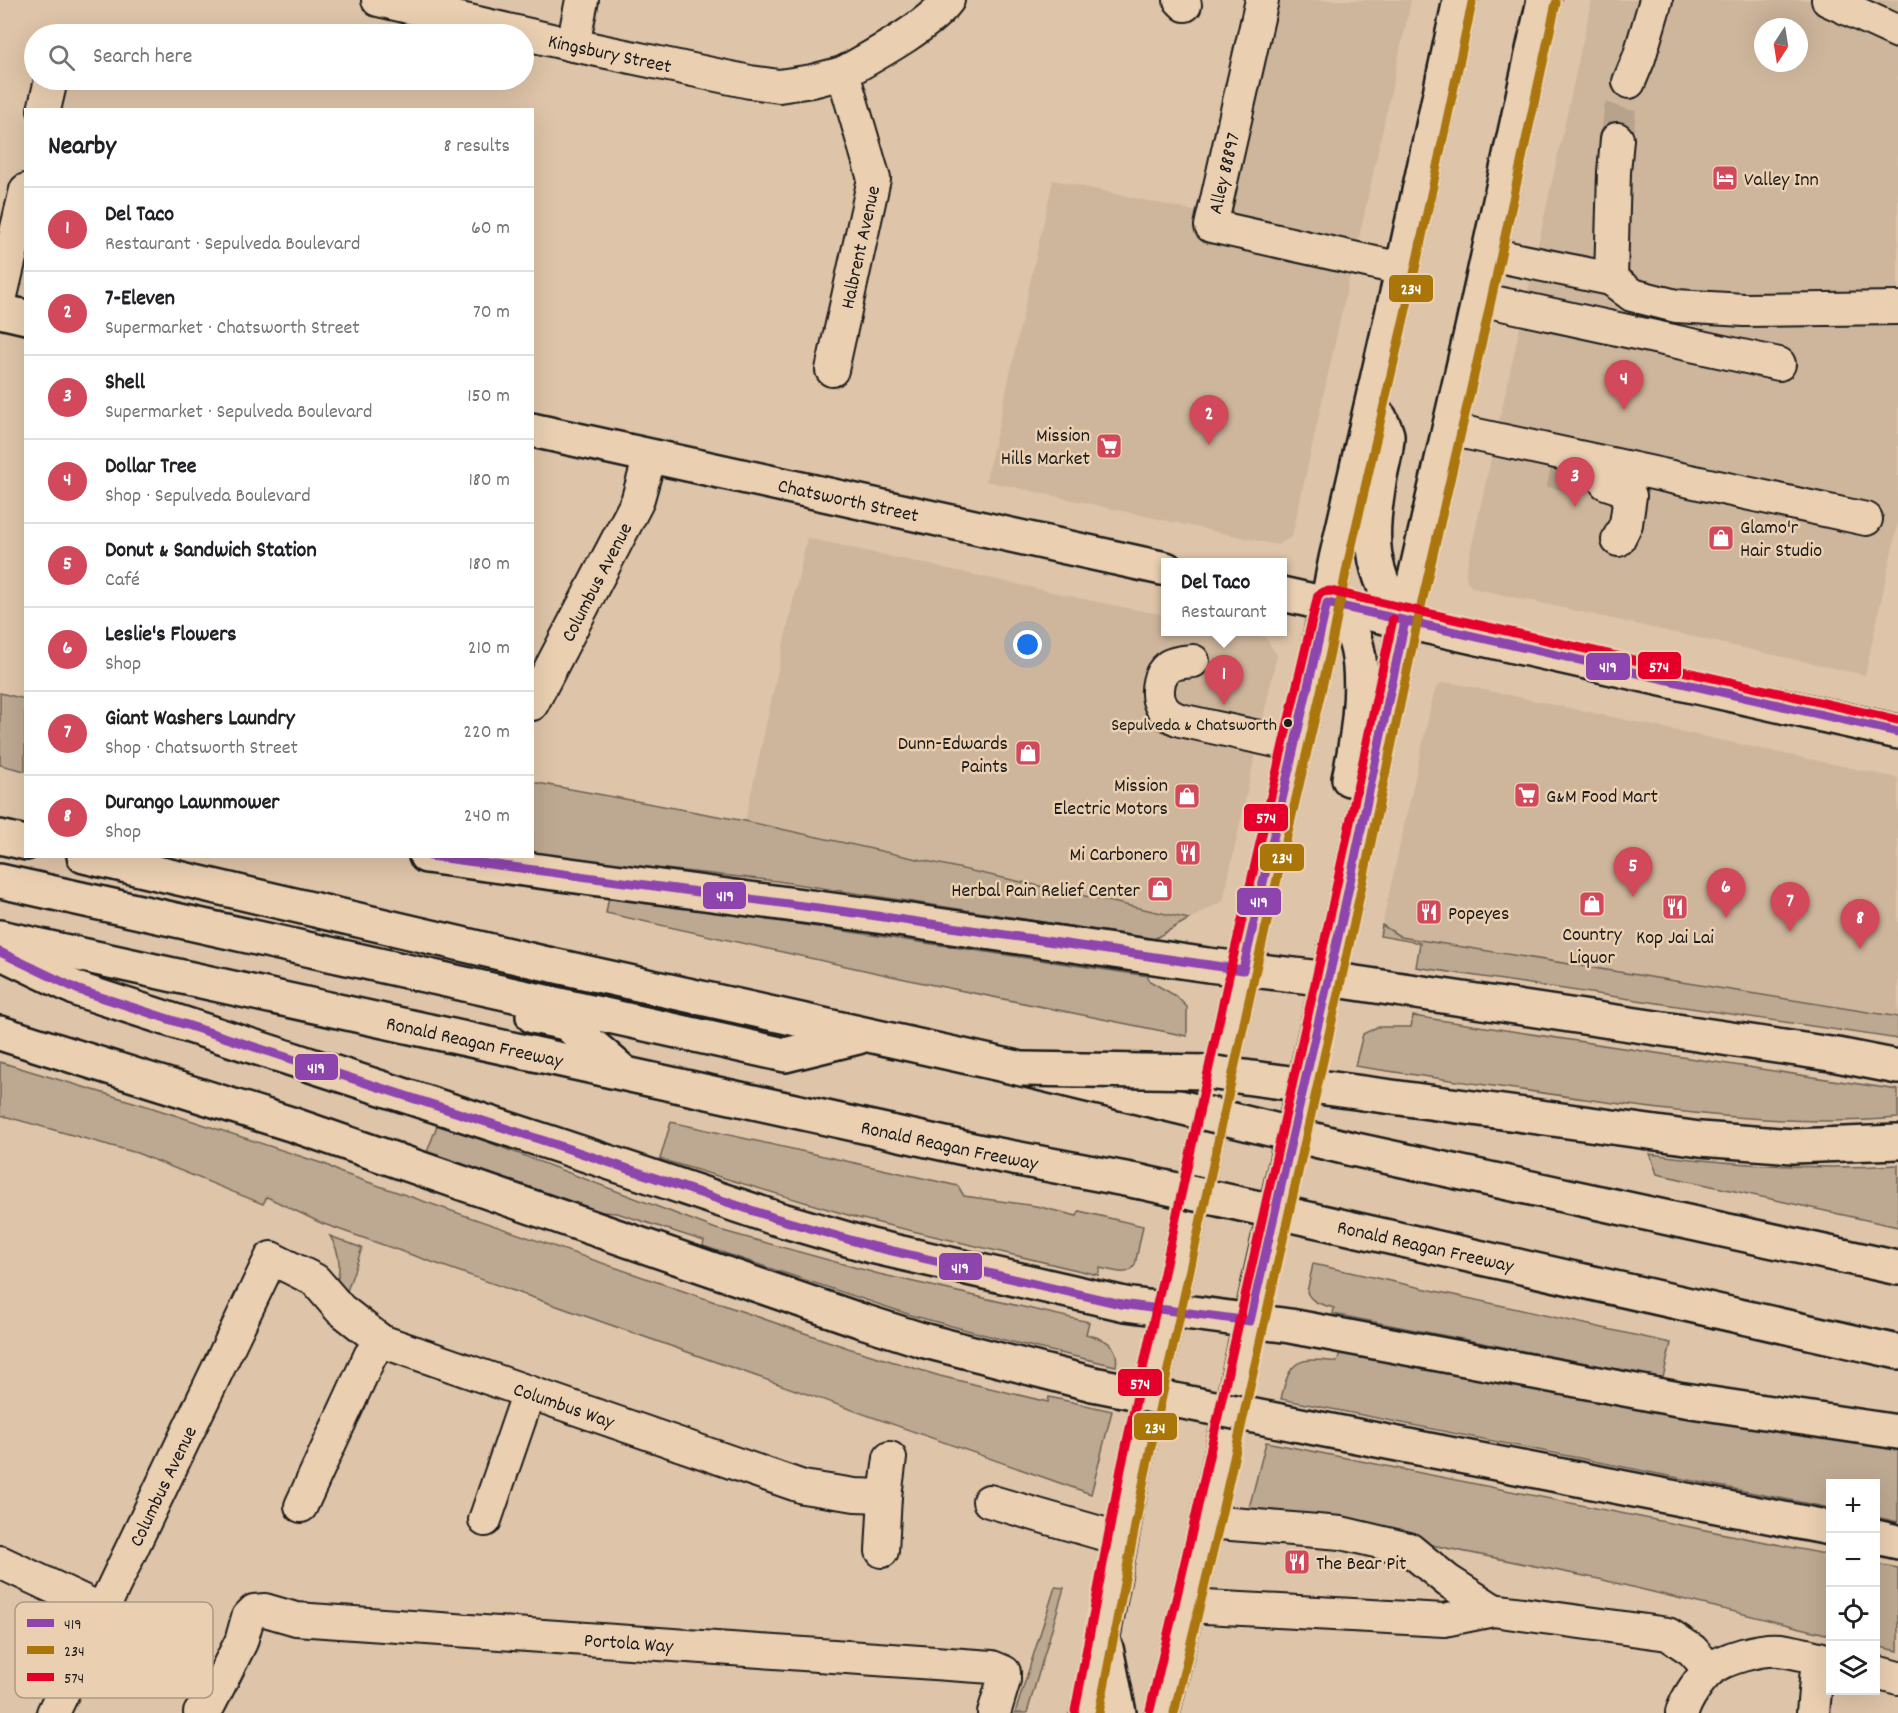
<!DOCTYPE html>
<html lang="en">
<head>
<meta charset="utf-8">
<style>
	:root { --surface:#fff; --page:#f6f6f6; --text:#202124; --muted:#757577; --line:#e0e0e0; --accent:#d1495b }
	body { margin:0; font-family:Dekko,sans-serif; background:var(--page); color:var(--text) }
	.controls { position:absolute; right:18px; bottom:18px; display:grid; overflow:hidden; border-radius:0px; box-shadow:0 6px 24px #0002 }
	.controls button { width:54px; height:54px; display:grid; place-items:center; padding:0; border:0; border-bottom:2px solid var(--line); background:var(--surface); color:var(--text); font:30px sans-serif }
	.compass { position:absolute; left:1754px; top:18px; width:54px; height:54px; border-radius:50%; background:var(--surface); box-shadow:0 6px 24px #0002; rotate:192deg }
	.you { position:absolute; left:1028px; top:645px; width:21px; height:21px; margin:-15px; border:4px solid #fff; border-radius:50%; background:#1a73e8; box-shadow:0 0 0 9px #1a73e833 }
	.badge { display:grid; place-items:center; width:39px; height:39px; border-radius:50%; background:var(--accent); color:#fff; font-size:20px; font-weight:700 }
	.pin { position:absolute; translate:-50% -50px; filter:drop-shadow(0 2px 3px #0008) }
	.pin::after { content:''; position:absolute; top:32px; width:21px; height:18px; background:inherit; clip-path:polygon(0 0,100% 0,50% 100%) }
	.popup { position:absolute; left:1161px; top:558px; width:126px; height:78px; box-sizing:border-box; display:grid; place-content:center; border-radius:0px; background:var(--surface); filter:drop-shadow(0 2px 4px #0005); font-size:20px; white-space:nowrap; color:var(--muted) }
	.popup b { font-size:22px; color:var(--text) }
	.popup::after { content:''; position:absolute; left:50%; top:100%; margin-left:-12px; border:12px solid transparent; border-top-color:var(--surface) }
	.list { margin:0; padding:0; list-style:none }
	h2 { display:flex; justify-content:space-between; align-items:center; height:78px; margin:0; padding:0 24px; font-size:26px }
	h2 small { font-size:20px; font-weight:400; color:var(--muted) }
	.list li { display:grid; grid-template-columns:39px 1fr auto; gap:18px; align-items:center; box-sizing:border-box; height:84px; padding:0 24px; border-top:2px solid var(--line) }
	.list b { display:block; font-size:22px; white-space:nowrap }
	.list p { margin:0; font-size:20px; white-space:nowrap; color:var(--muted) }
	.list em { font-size:20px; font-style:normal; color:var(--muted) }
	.icon { flex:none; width:33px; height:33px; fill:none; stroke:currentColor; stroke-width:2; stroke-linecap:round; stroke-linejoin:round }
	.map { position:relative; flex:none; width:1898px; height:1713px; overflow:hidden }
	.search { position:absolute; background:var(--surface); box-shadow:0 6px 24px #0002; left:24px; top:24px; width:510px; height:66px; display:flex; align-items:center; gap:15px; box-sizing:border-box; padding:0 21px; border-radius:33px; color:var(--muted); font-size:22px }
	.panel { position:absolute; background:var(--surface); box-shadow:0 6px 24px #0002; left:24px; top:108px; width:510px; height:750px; border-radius:0px }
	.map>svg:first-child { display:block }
	.built { fill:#ceb69c; fill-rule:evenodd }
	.green { fill:#bda891; stroke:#6c6256; stroke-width:1.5 }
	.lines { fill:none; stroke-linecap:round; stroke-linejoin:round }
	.minor-tunnel { stroke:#b7a28c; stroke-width:32; stroke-dasharray:32 16; stroke-linecap:butt }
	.minor-casing { stroke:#1c1c1c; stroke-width:36 }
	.major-casing { stroke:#1c1c1c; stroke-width:38 }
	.highway-casing { stroke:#1c1c1c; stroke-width:38 }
	.minor { stroke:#eacfb1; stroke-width:32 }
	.major { stroke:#eacfb1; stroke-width:33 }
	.highway { stroke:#eacfb1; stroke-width:33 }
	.highway-bridge-casing { stroke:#1c1c1c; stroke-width:38; stroke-linecap:butt }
	.highway-bridge { stroke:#eacfb1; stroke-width:33 }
	.bus-1-casing { stroke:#eacfb1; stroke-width:14 }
	.bus-2-casing { stroke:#eacfb1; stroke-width:14 }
	.bus-3-casing { stroke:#eacfb1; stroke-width:14 }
	.bus-1 { stroke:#8e44ad; stroke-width:9 }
	.bus-2 { stroke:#aa760a; stroke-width:9 }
	.bus-3 { stroke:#e4002b; stroke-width:9 }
	.bus-dot { fill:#1c1c1c; stroke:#eacfb1; stroke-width:2 }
	.labels { text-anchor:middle; stroke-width:5; stroke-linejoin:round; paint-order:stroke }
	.bus-label { font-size:18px; fill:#1c1c1c; stroke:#eacfb1; text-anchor:end }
	.street-label { font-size:20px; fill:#1c1c1c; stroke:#eacfb1 }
	.poi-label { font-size:20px; fill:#1c1c1c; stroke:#eacfb1; text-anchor:start }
	.key { fill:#eacfb1; stroke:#ac9984; stroke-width:1.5 }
	.key-label { font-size:16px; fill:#1c1c1c }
	.line-badge { stroke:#eacfb1; stroke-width:2 }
	.badge-label { font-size:16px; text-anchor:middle; font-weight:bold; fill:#fff }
</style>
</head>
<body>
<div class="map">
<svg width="1898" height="1713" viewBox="0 0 1898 1713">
	<rect width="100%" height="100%" fill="#dec4a8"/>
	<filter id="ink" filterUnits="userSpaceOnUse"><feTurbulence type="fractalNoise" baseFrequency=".0167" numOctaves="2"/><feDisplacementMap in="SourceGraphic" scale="12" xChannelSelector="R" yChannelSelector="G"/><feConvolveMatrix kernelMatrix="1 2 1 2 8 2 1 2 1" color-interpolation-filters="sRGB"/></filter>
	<g filter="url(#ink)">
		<!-- built -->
		<g class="built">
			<polygon points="1273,0 1411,0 1357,247 1237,221 1228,207"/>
			<path d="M1592,0H1898V523L1865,675L1477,589L1472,587L1467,581L1466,572ZM1763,27H1799V63H1763Z"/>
			<polygon points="1053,180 1203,213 1352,266 1292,537 1277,545 986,481"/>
			<polygon points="807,538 1116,606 1165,615 1166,632 1243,632 1265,637 1277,655 1223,901 1189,919 745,821"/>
			<polygon points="1442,683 1452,683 1898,778 1898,1017 1401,937 1382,925 1433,697 1436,688"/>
		</g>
		<!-- green -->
		<g class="green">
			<polygon points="0,693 25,699 25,771 0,765"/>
			<polygon points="532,782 745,821 1189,919 1154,939 777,881 533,855"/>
			<polygon points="609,896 1148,976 1148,980 1176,996 1187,1007 1187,1036 914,981 606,913"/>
			<polygon points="1382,925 1401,937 1893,1016 1898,1017 1898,1039 1416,967 1420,943 1380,936"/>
			<path d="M1413,1016L1898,1090V1118C1792,1127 1690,1114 1585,1099C1509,1088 1432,1078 1355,1066L1363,1034L1377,1027H1411Z"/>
			<polygon points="0,1062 150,1107 327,1165 339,1172 848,1348 940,1376 1048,1402 1049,1397 1112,1411 1091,1494 321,1223 267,1197 263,1204 137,1153 0,1115"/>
			<path d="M671,1122L958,1186L964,1196L1036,1206L1077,1216L1079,1211L1143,1226L1135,1265C1128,1278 1112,1270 1100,1268L1098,1275L858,1218L660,1159Z"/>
			<path d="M438,1123L716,1229L879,1274L1089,1322L1086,1334C1104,1339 1120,1344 1116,1366L1012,1342L914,1316L703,1246L704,1241L617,1213L602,1212L427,1152Z"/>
			<path d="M1650,1154C1732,1165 1815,1170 1898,1165V1227L1657,1174Z"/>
			<path d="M330,1236L362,1248L345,1297L336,1285C342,1267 340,1252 330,1236Z"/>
			<path d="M1313,1264L1671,1343L1663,1378L1333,1314L1334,1308C1324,1305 1311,1303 1307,1292Z"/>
			<path d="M1340,1353C1525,1388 1710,1426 1898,1447V1522L1876,1517V1484H1830V1508L1281,1399C1290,1359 1297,1357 1337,1362Z"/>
			<polygon points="1266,1442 1830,1555 1830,1635 1599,1579 1249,1508"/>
			<polygon points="1876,1564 1898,1568 1898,1651 1876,1646"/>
			<polygon points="1055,1587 1064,1588 1027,1713 1015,1713"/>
		</g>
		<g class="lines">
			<!-- minor-tunnel -->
			<g class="minor-tunnel">
				<polyline points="1617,139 1620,109 1629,82"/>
				<polyline points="1550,471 1606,483"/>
			</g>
			<defs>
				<g id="minor">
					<path id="s1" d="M378,0L573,45L750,82L779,86L812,81L843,73"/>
					<polyline points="1180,0 1185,5"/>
					<polyline points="1262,0 1211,226 1402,269"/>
					<polyline points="1828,0 1898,32"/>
					<polyline points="573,45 582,0"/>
					<polyline points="1629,82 1639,58 1656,0"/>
					<polyline points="44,110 51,80"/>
					<polyline points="1489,254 1611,279 1614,172 1617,139"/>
					<polyline points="1611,279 1632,295 1676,306 1744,310 1898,308"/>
					<polyline points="1479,299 1779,364"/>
					<polyline points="0,300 26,190"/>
					<path id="s2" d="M832,370L874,179L843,73C873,56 928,27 948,0"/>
					<polyline points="1449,429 1866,519"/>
					<polyline points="1606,483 1624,489 1630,496 1626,524 1618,540"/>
					<path d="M1193,661C1185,662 1176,662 1169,666C1164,670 1160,676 1159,682C1155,701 1162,714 1180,720L1295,745"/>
					<path id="s3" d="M532,704L637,502L650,456"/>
					<polyline points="989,1501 1121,1539"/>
					<polyline points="301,1506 370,1356 381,1341"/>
					<polyline points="485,1520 529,1392"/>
					<polyline points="1207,1522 1341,1533 1409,1549 1448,1581 1493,1610"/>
					<polyline points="882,1551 885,1496 890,1458"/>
					<polyline points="0,1562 102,1610"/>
					<polyline points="1187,1606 1444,1620 1493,1610 1668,1634 1692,1650 1710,1670"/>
					<polyline points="1876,1672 1898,1678"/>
					<path id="s4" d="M53,1713L271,1258L315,1280L340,1309L381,1341L803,1487L855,1495L885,1496"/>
					<path id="s5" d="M200,1713L209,1705L241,1642L248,1617L254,1611L265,1610L296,1619L992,1667L1004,1672V1680L994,1713"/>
					<path d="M1682,1713C1686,1699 1699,1680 1710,1670C1724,1658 1762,1648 1780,1650C1797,1652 1814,1657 1830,1661"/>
					<polyline points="1813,1713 1818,1658"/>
				</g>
				<g id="major">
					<polyline points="0,311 26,317"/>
					<path d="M1380,418C1382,423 1386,430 1387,435C1388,445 1382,465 1380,476C1370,536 1367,571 1405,621"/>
					<path id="s6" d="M532,430L1166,569"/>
					<polyline points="1282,594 1898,732"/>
					<path d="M1327,603C1333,609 1342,616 1347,623C1371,659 1358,738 1349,779"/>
					<polyline points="1106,1648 1119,1713"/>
					<polyline points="1087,1713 1103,1635 1133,1472 1243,970 1318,650 1336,559 1400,280 1460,0"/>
					<polyline points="1162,1713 1207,1522 1265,1257 1343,915 1405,621 1474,320 1544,0"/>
				</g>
				<g id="highway">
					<polyline points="0,837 26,843"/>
					<polyline points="84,856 543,963 1022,1069 1196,1111"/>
					<polyline points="426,856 870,915 1208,965 1329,979 1837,1055 1898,1067"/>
					<polyline points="0,881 785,1055 858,1037"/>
					<path id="s7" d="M0,937L982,1152L1141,1182"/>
					<polyline points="0,952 79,990 554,1144 775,1218 871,1246 1125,1304 1290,1326 1678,1399 1898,1432"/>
					<polyline points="533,1016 566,1023 622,1071"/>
					<polyline points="0,1033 294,1125 859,1320 922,1340 1093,1384"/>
					<polyline points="1363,1093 1700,1139 1793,1146 1898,1142"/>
					<polyline points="1352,1149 1898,1268"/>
					<path id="s8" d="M1336,1225L1898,1352"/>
					<polyline points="1295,1424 1830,1528"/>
					<polyline points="1876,1537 1898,1542"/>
				</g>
			</defs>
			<!-- minor casing -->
			<use href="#minor" class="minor-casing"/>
			<!-- major casing -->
			<use href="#major" class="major-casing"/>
			<!-- highway casing -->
			<use href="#highway" class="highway-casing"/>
			<!-- minor -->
			<use href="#minor" class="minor"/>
			<!-- major -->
			<use href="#major" class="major"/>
			<!-- highway -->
			<use href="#highway" class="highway"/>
			<defs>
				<g id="highway-bridge">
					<polyline points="1022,1069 1208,1072 1363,1093"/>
					<polyline points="1196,1111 1352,1149"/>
					<polyline points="1141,1182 1336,1225"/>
					<polyline points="1093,1384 1295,1424"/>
				</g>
			</defs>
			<!-- highway-bridge casing -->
			<use href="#highway-bridge" class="highway-bridge-casing"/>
			<!-- highway-bridge -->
			<use href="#highway-bridge" class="highway-bridge"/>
			<defs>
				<g id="bus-1">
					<polyline points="430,856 870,915 1243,970 1327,603 1898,732"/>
					<polyline points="0,952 79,990 554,1144 775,1218 871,1246 1121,1304 1250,1321 1343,915 1405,621"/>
				</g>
				<g id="bus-2">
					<polyline points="1099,1713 1145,1474 1255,973 1330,653 1348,562 1412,283 1472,3"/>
					<polyline points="1174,1713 1219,1525 1355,918 1417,624 1486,323 1556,3"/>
				</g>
				<g id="bus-3">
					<polyline points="1150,1710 1195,1519 1331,912 1393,619"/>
					<polyline points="1075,1711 1121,1469 1231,967 1318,595 1323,592 1330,591 1898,720"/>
				</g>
			</defs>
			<!-- bus-1 casing -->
			<use href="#bus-1" class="bus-1-casing"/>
			<!-- bus-2 casing -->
			<use href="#bus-2" class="bus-2-casing"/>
			<!-- bus-3 casing -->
			<use href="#bus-3" class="bus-3-casing"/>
			<!-- bus-1 -->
			<use href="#bus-1" class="bus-1"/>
			<!-- bus-2 -->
			<use href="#bus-2" class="bus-2"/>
			<!-- bus-3 -->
			<use href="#bus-3" class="bus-3"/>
		</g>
	</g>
	<!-- icons -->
	<defs>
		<symbol id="hotel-square" viewBox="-11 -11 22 22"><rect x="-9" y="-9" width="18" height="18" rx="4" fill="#d1495b" stroke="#eacfb1"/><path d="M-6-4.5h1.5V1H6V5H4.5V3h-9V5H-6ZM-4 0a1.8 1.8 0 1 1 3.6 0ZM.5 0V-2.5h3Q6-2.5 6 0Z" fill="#fff"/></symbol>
		<symbol id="supermarket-square" viewBox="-11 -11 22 22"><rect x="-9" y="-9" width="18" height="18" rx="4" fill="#d1495b" stroke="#eacfb1"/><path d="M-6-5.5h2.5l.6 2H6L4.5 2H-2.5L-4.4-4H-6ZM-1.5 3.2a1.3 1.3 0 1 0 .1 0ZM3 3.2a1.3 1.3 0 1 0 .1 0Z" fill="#fff"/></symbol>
		<symbol id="shop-square" viewBox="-11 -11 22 22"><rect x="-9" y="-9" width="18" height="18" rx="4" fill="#d1495b" stroke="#eacfb1"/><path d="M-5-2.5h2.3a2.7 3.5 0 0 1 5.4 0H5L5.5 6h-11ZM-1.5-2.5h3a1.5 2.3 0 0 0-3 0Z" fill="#fff"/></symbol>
		<symbol id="restaurant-square" viewBox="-11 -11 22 22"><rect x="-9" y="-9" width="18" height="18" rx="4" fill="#d1495b" stroke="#eacfb1"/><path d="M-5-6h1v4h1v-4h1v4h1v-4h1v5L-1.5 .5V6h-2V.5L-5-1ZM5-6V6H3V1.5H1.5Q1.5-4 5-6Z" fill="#fff"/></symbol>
	</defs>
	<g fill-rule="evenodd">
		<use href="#hotel-square" x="1710" y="163" width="30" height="30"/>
		<use href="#supermarket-square" x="1094" y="431" width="30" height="30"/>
		<use href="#shop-square" x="1706" y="523" width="30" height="30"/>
		<use href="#shop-square" x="1013" y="738" width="30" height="30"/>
		<use href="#supermarket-square" x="1512" y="780" width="30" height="30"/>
		<use href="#shop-square" x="1172" y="781" width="30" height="30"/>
		<use href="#restaurant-square" x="1173" y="838" width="30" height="30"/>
		<use href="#shop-square" x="1145" y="874" width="30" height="30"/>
		<use href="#shop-square" x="1577" y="889" width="30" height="30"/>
		<use href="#restaurant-square" x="1660" y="892" width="30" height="30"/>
		<use href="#restaurant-square" x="1414" y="897" width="30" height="30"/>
		<use href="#restaurant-square" x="1282" y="1547" width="30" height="30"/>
	</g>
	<!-- markers -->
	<circle class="bus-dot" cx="1288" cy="723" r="5"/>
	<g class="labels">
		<!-- bus labels -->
		<g class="bus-label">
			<text x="1277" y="730">Sepulveda &amp; Chatsworth</text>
		</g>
		<!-- street labels -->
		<g class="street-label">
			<text dy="7" stroke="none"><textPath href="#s1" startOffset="238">Kingsbury Street</textPath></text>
			<text transform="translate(1223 173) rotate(-77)" y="7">Alley 88897</text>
			<text dy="7" stroke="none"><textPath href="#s2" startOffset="126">Halbrent Avenue</textPath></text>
			<text dy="7" stroke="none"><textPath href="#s6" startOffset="324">Chatsworth Street</textPath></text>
			<text dy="7" stroke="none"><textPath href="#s3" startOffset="138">Columbus Avenue</textPath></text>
			<text dy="7" stroke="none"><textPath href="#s7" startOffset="486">Ronald Reagan Freeway</textPath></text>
			<text dy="7" stroke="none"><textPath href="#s7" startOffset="972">Ronald Reagan Freeway</textPath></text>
			<text dy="7" stroke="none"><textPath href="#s8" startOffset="92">Ronald Reagan Freeway</textPath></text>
			<text dy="7" stroke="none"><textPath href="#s4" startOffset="838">Columbus Way</textPath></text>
			<text dy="7" stroke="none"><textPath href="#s4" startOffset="252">Columbus Avenue</textPath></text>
			<text dy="7" stroke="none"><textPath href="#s5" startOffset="494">Portola Way</textPath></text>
		</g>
		<!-- poi labels -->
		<g class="poi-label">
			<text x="1744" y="185">Valley Inn</text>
			<text x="1090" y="441" text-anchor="end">Mission<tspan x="1090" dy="23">Hills Market</tspan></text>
			<text x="1740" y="533">Glamo'r<tspan x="1740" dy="23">Hair Studio</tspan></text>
			<text x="1008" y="749" text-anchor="end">Dunn-Edwards<tspan x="1008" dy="23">Paints</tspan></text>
			<text x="1168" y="791" text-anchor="end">Mission<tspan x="1168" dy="23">Electric Motors</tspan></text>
			<text x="1546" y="802">G&amp;M Food Mart</text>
			<text x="1168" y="860" text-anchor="end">Mi Carbonero</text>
			<text x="1140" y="896" text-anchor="end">Herbal Pain Relief Center</text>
			<text x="1448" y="919">Popeyes</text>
			<text x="1592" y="940" text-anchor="middle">Country<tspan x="1592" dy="23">Liquor</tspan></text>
			<text x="1675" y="943" text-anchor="middle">Kop Jai Lai</text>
			<text x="1316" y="1569">The Bear Pit</text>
		</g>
	</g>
	<!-- legend -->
	<rect x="15" y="1602" width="198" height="96" rx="9" class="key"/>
	<rect x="27" y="1619" width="27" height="8" fill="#8e44ad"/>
	<rect x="27" y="1646" width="27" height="8" fill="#aa760a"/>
	<rect x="27" y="1673" width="27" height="8" fill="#e4002b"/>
	<g class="key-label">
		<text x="64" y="1629">419</text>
		<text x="64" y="1656">234</text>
		<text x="64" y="1683">574</text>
	</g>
	<g class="line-badge">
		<rect x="1388" y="274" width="46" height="29" rx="6" fill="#aa760a"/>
		<rect x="1637" y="651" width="45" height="29" rx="6" fill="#e4002b"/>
		<rect x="1585" y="652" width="46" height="29" rx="6" fill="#8e44ad"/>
		<rect x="1243" y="803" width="46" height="29" rx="6" fill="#e4002b"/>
		<rect x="1259" y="843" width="46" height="29" rx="6" fill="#aa760a"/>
		<rect x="702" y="881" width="45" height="29" rx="6" fill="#8e44ad"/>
		<rect x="1236" y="887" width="46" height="29" rx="6" fill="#8e44ad"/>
		<rect x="294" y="1053" width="45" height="28" rx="6" fill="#8e44ad"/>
		<rect x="938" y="1252" width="45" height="29" rx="6" fill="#8e44ad"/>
		<rect x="1117" y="1368" width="46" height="29" rx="6" fill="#e4002b"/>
		<rect x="1133" y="1412" width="45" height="29" rx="6" fill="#aa760a"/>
	</g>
	<g class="badge-label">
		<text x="1411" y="294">234</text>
		<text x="1659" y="672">574</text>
		<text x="1608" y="672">419</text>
		<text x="1266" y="823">574</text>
		<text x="1282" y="863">234</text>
		<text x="725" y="901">419</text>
		<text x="1259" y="907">419</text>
		<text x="316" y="1073">419</text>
		<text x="960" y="1273">419</text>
		<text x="1140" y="1389">574</text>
		<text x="1155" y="1433">234</text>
	</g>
</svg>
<div class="controls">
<button>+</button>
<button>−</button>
<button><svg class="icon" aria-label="locate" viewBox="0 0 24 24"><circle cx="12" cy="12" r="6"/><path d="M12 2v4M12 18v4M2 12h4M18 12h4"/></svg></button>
<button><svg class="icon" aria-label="layers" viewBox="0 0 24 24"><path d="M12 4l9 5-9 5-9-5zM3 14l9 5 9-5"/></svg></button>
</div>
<svg class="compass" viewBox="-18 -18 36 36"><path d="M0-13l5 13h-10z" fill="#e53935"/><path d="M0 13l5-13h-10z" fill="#757577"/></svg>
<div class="you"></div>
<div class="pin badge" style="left:1224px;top:705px">1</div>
<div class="popup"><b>Del Taco</b>Restaurant</div>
<div class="pin badge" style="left:1209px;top:445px">2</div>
<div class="pin badge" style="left:1575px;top:507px">3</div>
<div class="pin badge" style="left:1624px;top:410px">4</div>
<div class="pin badge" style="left:1633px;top:897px">5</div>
<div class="pin badge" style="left:1726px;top:918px">6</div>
<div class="pin badge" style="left:1790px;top:932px">7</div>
<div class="pin badge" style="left:1860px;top:949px">8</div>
<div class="search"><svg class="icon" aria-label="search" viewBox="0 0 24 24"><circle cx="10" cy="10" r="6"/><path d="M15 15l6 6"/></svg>Search here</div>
<section class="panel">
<h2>Nearby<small>8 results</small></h2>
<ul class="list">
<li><span class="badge">1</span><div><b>Del Taco</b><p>Restaurant · Sepulveda Boulevard</p></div><em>60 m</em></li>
<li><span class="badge">2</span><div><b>7-Eleven</b><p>Supermarket · Chatsworth Street</p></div><em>70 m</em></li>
<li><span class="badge">3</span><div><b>Shell</b><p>Supermarket · Sepulveda Boulevard</p></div><em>150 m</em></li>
<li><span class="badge">4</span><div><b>Dollar Tree</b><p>Shop · Sepulveda Boulevard</p></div><em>180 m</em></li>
<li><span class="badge">5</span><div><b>Donut &amp; Sandwich Station</b><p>Café</p></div><em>180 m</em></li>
<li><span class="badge">6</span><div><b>Leslie's Flowers</b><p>Shop</p></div><em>210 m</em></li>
<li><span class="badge">7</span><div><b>Giant Washers Laundry</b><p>Shop · Chatsworth Street</p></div><em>220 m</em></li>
<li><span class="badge">8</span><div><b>Durango Lawnmower</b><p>Shop</p></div><em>240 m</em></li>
</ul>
</section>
</div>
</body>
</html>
